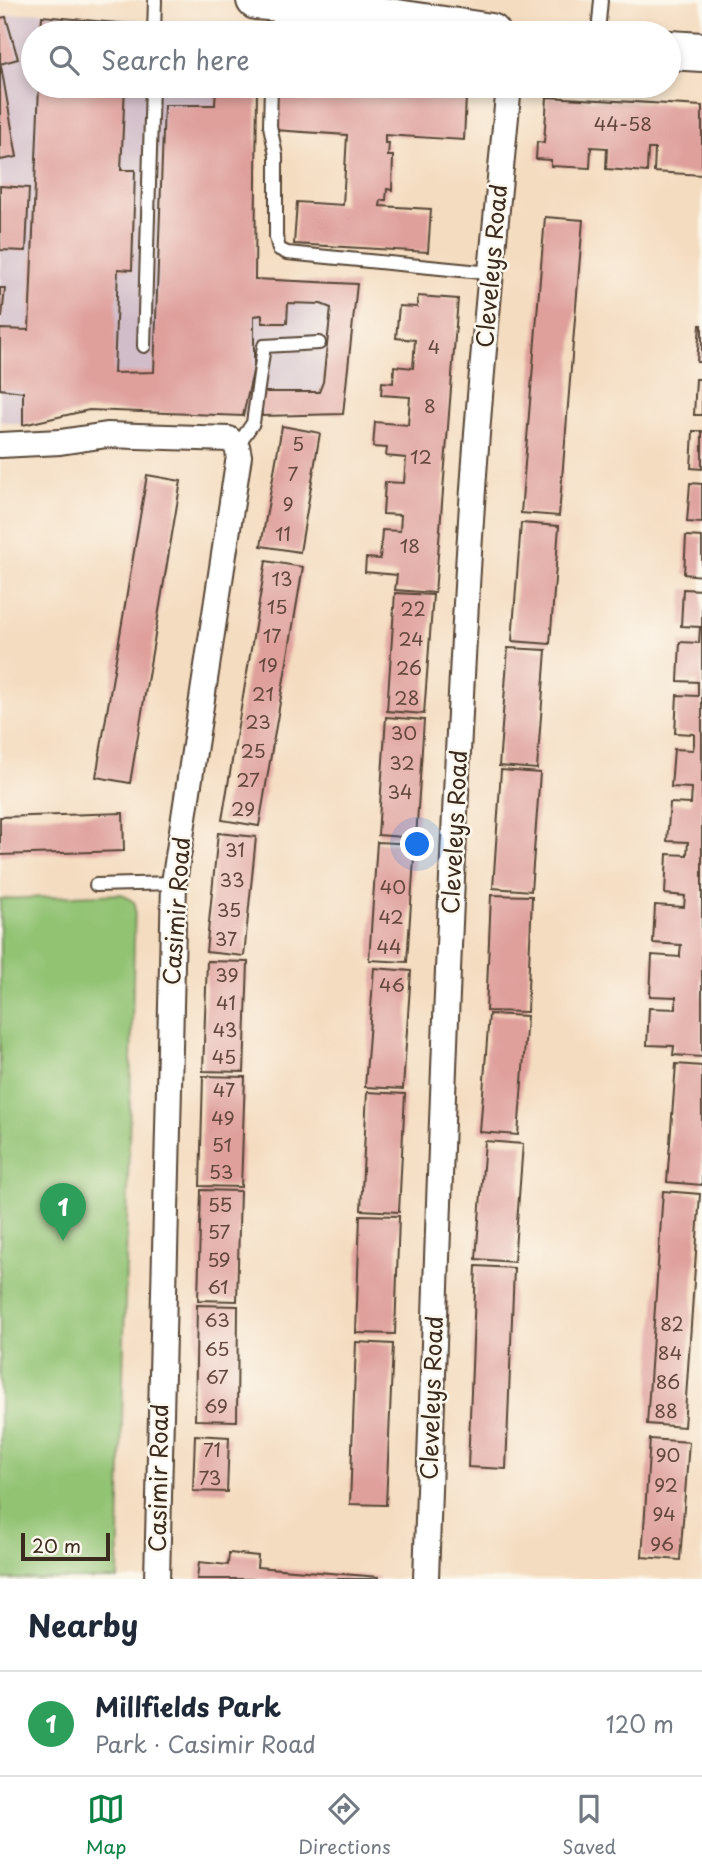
<!DOCTYPE html>
<html lang="en">
<head>
<meta charset="utf-8">
<style>
	:root { --surface:#fff; --page:#f2f2f3; --text:#1f2937; --muted:#747a83; --line:#e0e1e3; --accent:#0b8043 }
	body { margin:0; font-family:"Playpen Sans",sans-serif; background:var(--page); color:var(--text) }
	.scale { position:absolute; left:21px; bottom:18px; width:89px; box-sizing:border-box; padding-left:7px; border:4px solid #3b2a1e; border-top:0; font-size:19px; line-height:24px; white-space:nowrap; color:#3b2a1e; -webkit-text-stroke:5px #fbf7ec; paint-order:stroke }
	.you { position:absolute; left:418px; top:845px; width:24px; height:24px; margin:-18px; border:5px solid #fff; border-radius:50%; background:#1a73e8; box-shadow:0 0 0 10px #1a73e833 }
	.badge { display:grid; place-items:center; width:46px; height:46px; border-radius:50%; background:var(--accent); color:#fff; font-size:23px; font-weight:700 }
	.pin { position:absolute; translate:-50% -58px; filter:drop-shadow(0 2px 4px #0008) }
	.pin::after { content:''; position:absolute; top:37px; width:24px; height:21px; background:inherit; clip-path:polygon(0 0,100% 0,50% 100%) }
	.list { margin:0; padding:0; list-style:none }
	h2 { display:flex; justify-content:space-between; align-items:center; height:91px; margin:0; padding:0 28px; font-size:30px }
	h2 small { font-size:23px; font-weight:400; color:var(--muted) }
	.list li { display:grid; grid-template-columns:46px 1fr auto; gap:21px; align-items:center; box-sizing:border-box; height:105px; padding:0 28px; border-top:2px solid var(--line) }
	.list b { display:block; font-size:26px; white-space:nowrap }
	.list p { margin:0; font-size:23px; white-space:nowrap; color:var(--muted) }
	.list em { font-size:23px; font-style:normal; color:var(--muted) }
	.icon { flex:none; width:38px; height:38px; fill:none; stroke:currentColor; stroke-width:2; stroke-linecap:round; stroke-linejoin:round }
	.map { position:relative; flex:none; width:702px; height:1579px; overflow:hidden }
	.search { position:absolute; background:var(--surface); box-shadow:0 4px 10px #0003; left:21px; right:21px; top:21px; height:77px; display:flex; align-items:center; gap:18px; box-sizing:border-box; padding:0 24px; border-radius:38px; color:var(--muted); font-size:26px }
	.sheet { height:196px; background:var(--surface) }
	nav { display:flex; justify-content:space-around; align-items:center; box-sizing:border-box; height:98px; border-top:2px solid var(--line); background:var(--surface); font-size:19px; color:var(--muted) }
	nav a { display:grid; justify-items:center; gap:4px }
	nav .on { color:var(--accent) }
	.map>svg:first-child { display:block }
	.industrial { fill:#d1bdc9 }
	.green { fill:#92c373; stroke:#667648; stroke-width:2 }
	.building { fill:#dfa09c }
	.lines { fill:none; stroke-linecap:round; stroke-linejoin:round }
	.lane-casing { stroke:#574536; stroke-width:16 }
	.street-casing { stroke:#574536; stroke-width:28 }
	.highway-casing { stroke:#574536; stroke-width:42 }
	.lane { stroke:#fff; stroke-width:12 }
	.street { stroke:#fff; stroke-width:24 }
	.highway { stroke:#fff; stroke-width:38 }
	.labels { text-anchor:middle; stroke-width:5; stroke-linejoin:round; paint-order:stroke }
	.number-label { font-size:19px; fill:#64483e }
	.street-label { font-size:23px; fill:#3b2a1e; stroke:#fbf7ec }
</style>
</head>
<body>
<div class="map">
<svg width="702" height="1579" viewBox="0 0 702 1579">
	<rect width="100%" height="100%" fill="#fbf7ec"/>
	<filter id="ink" filterUnits="userSpaceOnUse"><feTurbulence type="fractalNoise" baseFrequency=".0143" numOctaves="2"/><feDisplacementMap in="SourceGraphic" scale="14" xChannelSelector="R" yChannelSelector="G"/><feConvolveMatrix kernelMatrix="1 2 1 2 8 2 1 2 1" color-interpolation-filters="sRGB"/></filter>
	<filter id="wash" filterUnits="userSpaceOnUse"><feTurbulence type="fractalNoise" baseFrequency=".00686" numOctaves="4" result="noise"/><feDisplacementMap in="SourceGraphic" scale="28" xChannelSelector="R" yChannelSelector="G"/><feGaussianBlur stdDeviation="1.57" result="paint"/><feColorMatrix in="noise" values="0 0 0 0 0 0 0 0 0 0 0 0 0 0 0 0 0 1.4 0 .05"/><feComposite in="paint" operator="in"/></filter>
	<g filter="url(#wash)">
		<rect width="100%" height="100%" fill="#f4dcc0"/>
		<!-- industrial -->
		<polygon class="industrial" points="37,12 177,23 238,33 33,33 33,86 257,86 255,279 357,284 343,414 243,416 89,410 23,425 0,421 0,17"/>
		<!-- green -->
		<polygon class="green" points="122,894 135,903 118,1579 0,1579 0,899"/>
		<g id="blocks">
			<!-- building -->
			<g class="building">
				<polygon points="42,16 127,24 127,33 41,33"/>
				<polygon points="6,17 18,59 0,64 0,18"/>
				<polygon points="0,66 1,66 17,157 0,160"/>
				<polygon points="39,86 125,86 121,170 135,170 132,270 118,269 114,373 154,372 164,105 215,105 216,86 257,86 255,279 357,284 343,414 262,416 260,392 319,392 323,382 331,308 321,304 288,303 287,323 262,323 262,315 254,316 254,367 243,416 89,410 23,425 23,392 0,389 0,329 29,330"/>
				<polygon points="277,86 466,97 464,140 385,135 385,143 389,143 388,156 393,156 392,190 387,189 386,200 381,200 380,206 431,209 428,252 294,244 297,202 343,205 347,135 274,130"/>
				<polygon points="547,97 702,106 702,175 654,172 655,149 648,149 647,172 606,169 607,148 591,147 590,168 551,166 551,160 536,159 537,142 544,143"/>
				<polygon points="0,186 29,188 26,251 0,250"/>
				<polygon points="545,217 583,220 559,516 521,513"/>
				<polygon points="0,288 5,288 2,317 0,317"/>
				<polygon points="418,296 458,299 435,593 395,590 397,575 365,572 366,558 380,559 382,530 400,531 401,515 383,514 385,482 404,483 406,458 386,456 387,448 373,447 375,422 408,425 410,397 381,395 382,382 393,383 394,366 413,368 415,340 396,338 399,306 417,307"/>
				<polygon points="700,325 702,325 702,362 697,362"/>
				<polygon points="696,379 702,379 702,415 694,415"/>
				<polygon points="282,426 320,433 300,552 261,546"/>
				<polygon points="693,431 702,431 702,469 691,468"/>
				<polygon points="147,475 181,481 130,783 96,777"/>
				<polygon points="690,483 702,484 702,523 687,522"/>
				<polygon points="521,523 559,526 550,644 512,641"/>
				<polygon points="686,536 702,537 702,576 684,574"/>
				<polygon points="266,561 303,567 259,826 222,820"/>
				<polygon points="683,589 702,590 702,1057 673,1055 674,1046 647,1045 649,1008 676,1009 676,997 650,996 652,955 680,957 680,953 681,945 653,943 655,905 684,907 685,896 665,894 667,854 687,855 688,842 667,841 670,803 691,804 692,788 671,787 674,749 693,750 694,744 694,734 675,733 677,695 698,696 698,682 678,681 680,642 699,643 700,627 681,626"/>
				<polygon points="395,593 433,595 424,714 387,711"/>
				<polygon points="508,648 546,650 537,769 499,766"/>
				<polygon points="386,717 424,720 416,838 378,835"/>
				<polygon points="501,770 540,773 531,891 493,888"/>
				<polygon points="123,813 124,851 0,855 0,817"/>
				<polygon points="218,833 256,837 244,956 206,952"/>
				<polygon points="377,842 415,844 407,962 369,960"/>
				<polygon points="491,895 532,896 527,1012 486,1011"/>
				<polygon points="207,961 248,962 244,1072 203,1071"/>
				<polygon points="374,968 411,971 403,1089 365,1087"/>
				<polygon points="489,1014 527,1016 518,1135 480,1132"/>
				<polygon points="676,1064 702,1066 702,1185 667,1182"/>
				<polygon points="203,1076 245,1077 241,1187 200,1186"/>
				<polygon points="367,1092 405,1094 399,1212 361,1210"/>
				<polygon points="485,1141 523,1144 514,1262 476,1259"/>
				<polygon points="201,1190 240,1191 237,1301 198,1300"/>
				<polygon points="663,1191 700,1194 684,1427 647,1424"/>
				<polygon points="360,1215 399,1216 395,1334 356,1333"/>
				<polygon points="476,1266 514,1268 506,1469 468,1467"/>
				<polygon points="197,1305 238,1306 237,1421 195,1420"/>
				<polygon points="356,1342 393,1344 386,1505 350,1504"/>
				<polygon points="195,1435 229,1437 227,1492 193,1491"/>
				<polygon points="650,1439 689,1442 680,1560 642,1557"/>
				<polygon points="229,1553 258,1556 257,1567 379,1577 379,1579 197,1579 199,1562 228,1565"/>
			</g>
		</g>
	</g>
	<g filter="url(#ink)">
		<use href="#blocks" fill-opacity="0" stroke="#574536" stroke-width="2"/>
		<g class="lines">
			<defs>
				<g id="lane">
					<polyline points="154,33 155,0"/>
					<polyline points="278,33 280,6"/>
					<polyline points="598,33 601,0"/>
					<polyline points="271,86 270,126 276,155 276,237 279,249 287,253 491,273"/>
					<polyline points="144,346 152,86"/>
					<polyline points="237,446 253,423 264,346 319,343"/>
					<polyline points="96,885 174,883"/>
				</g>
				<g id="street">
					<polyline points="0,445 60,442 107,435 229,439 237,446 239,456 174,883 157,1579"/>
					<path d="M426,1579C438,1226 449,873 471,520C480,375 495,230 509,86"/>
				</g>
				<g id="highway">
					<polyline points="256,0 281,2 491,33"/>
					<polyline points="669,50 702,52"/>
				</g>
			</defs>
			<!-- lane casing -->
			<use href="#lane" class="lane-casing"/>
			<!-- street casing -->
			<use href="#street" class="street-casing"/>
			<!-- highway casing -->
			<use href="#highway" class="highway-casing"/>
			<!-- lane -->
			<use href="#lane" class="lane"/>
			<!-- street -->
			<use href="#street" class="street"/>
			<!-- highway -->
			<use href="#highway" class="highway"/>
		</g>
	</g>
	<g class="labels">
		<!-- number labels -->
		<g class="number-label">
			<text x="623" y="131">44-58</text>
			<text x="434" y="354">4</text>
			<text x="430" y="413">8</text>
			<text x="298" y="451">5</text>
			<text x="421" y="464">12</text>
			<text x="293" y="481">7</text>
			<text x="288" y="511">9</text>
			<text x="283" y="541">11</text>
			<text x="410" y="553">18</text>
			<text x="282" y="586">13</text>
			<text x="277" y="614">15</text>
			<text x="413" y="616">22</text>
			<text x="272" y="643">17</text>
			<text x="411" y="646">24</text>
			<text x="268" y="672">19</text>
			<text x="409" y="675">26</text>
			<text x="263" y="701">21</text>
			<text x="407" y="705">28</text>
			<text x="258" y="729">23</text>
			<text x="404" y="740">30</text>
			<text x="253" y="758">25</text>
			<text x="402" y="770">32</text>
			<text x="248" y="787">27</text>
			<text x="400" y="799">34</text>
			<text x="243" y="816">29</text>
			<text x="235" y="857">31</text>
			<text x="232" y="887">33</text>
			<text x="393" y="894">40</text>
			<text x="229" y="917">35</text>
			<text x="391" y="924">42</text>
			<text x="226" y="946">37</text>
			<text x="389" y="954">44</text>
			<text x="227" y="982">39</text>
			<text x="392" y="992">46</text>
			<text x="226" y="1010">41</text>
			<text x="225" y="1037">43</text>
			<text x="224" y="1064">45</text>
			<text x="224" y="1097">47</text>
			<text x="223" y="1125">49</text>
			<text x="222" y="1152">51</text>
			<text x="221" y="1179">53</text>
			<text x="220" y="1212">55</text>
			<text x="219" y="1239">57</text>
			<text x="219" y="1267">59</text>
			<text x="218" y="1294">61</text>
			<text x="217" y="1327">63</text>
			<text x="672" y="1331">82</text>
			<text x="217" y="1356">65</text>
			<text x="670" y="1360">84</text>
			<text x="217" y="1384">67</text>
			<text x="668" y="1389">86</text>
			<text x="216" y="1413">69</text>
			<text x="666" y="1418">88</text>
			<text x="212" y="1457">71</text>
			<text x="668" y="1462">90</text>
			<text x="210" y="1485">73</text>
			<text x="666" y="1492">92</text>
			<text x="664" y="1521">94</text>
			<text x="662" y="1551">96</text>
		</g>
		<!-- street labels -->
		<g class="street-label">
			<text transform="translate(492 266) rotate(-85)" y="8">Cleveleys Road</text>
			<text transform="translate(455 832) rotate(-87)" y="8">Cleveleys Road</text>
			<text transform="translate(177 911) rotate(-86)" y="8">Casimir Road</text>
			<text transform="translate(432 1398) rotate(-88)" y="8">Cleveleys Road</text>
			<text transform="translate(159 1478) rotate(-89)" y="8">Casimir Road</text>
		</g>
	</g>
</svg>
<div class="scale">20 m</div>
<div class="you"></div>
<div class="pin badge" style="left:63px;top:1241px;background:#2e9e5b">1</div>
<div class="search"><svg class="icon" aria-label="search" viewBox="0 0 24 24"><circle cx="10" cy="10" r="6"/><path d="M15 15l6 6"/></svg>Search here</div>
</div>
<section class="sheet">
<h2>Nearby<small></small></h2>
<ul class="list">
<li><span class="badge" style="background:#2e9e5b">1</span><div><b>Millfields Park</b><p>Park · Casimir Road</p></div><em>120 m</em></li>
</ul>
</section>
<nav>
<a class="on"><svg class="icon" aria-label="map" viewBox="0 0 24 24"><path d="M3 6l6-2 6 2 6-2v14l-6 2-6-2-6 2zM9 4v14M15 6v14"/></svg>Map</a>
<a><svg class="icon" aria-label="directions" viewBox="0 0 24 24"><path d="M12 3l9 9-9 9-9-9zM9 14v-3h6M13 9l2 2-2 2"/></svg>Directions</a>
<a><svg class="icon" aria-label="saved" viewBox="0 0 24 24"><path d="M7 4h10v16l-5-4-5 4z"/></svg>Saved</a>
</nav>
</body>
</html>
